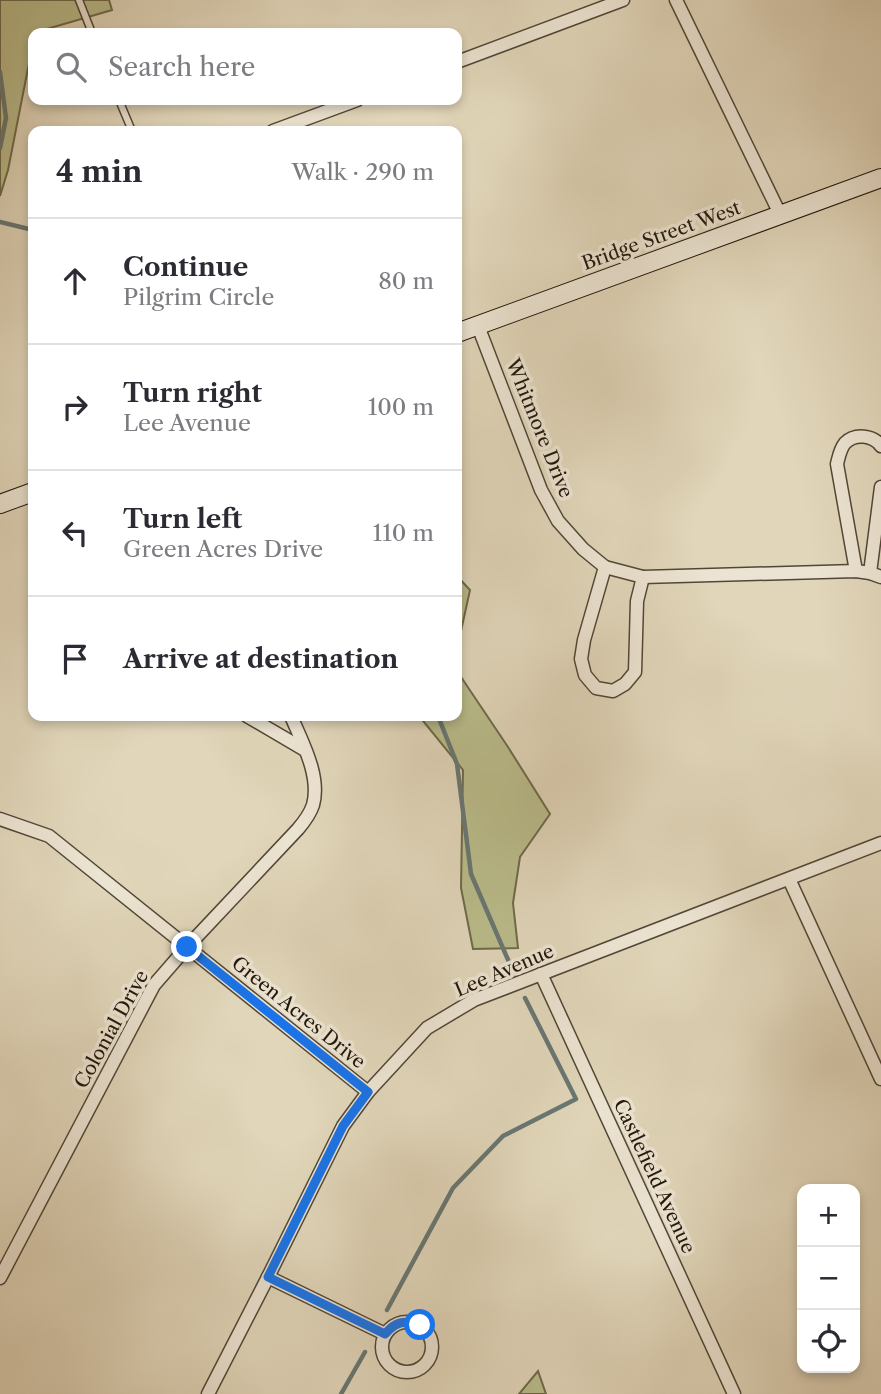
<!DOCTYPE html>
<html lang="en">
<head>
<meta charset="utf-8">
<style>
	:root { --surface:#fff; --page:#f7f7f7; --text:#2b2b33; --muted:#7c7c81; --line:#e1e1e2 }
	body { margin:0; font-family:"Libre Caslon Text",serif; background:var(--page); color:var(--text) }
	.controls { position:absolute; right:21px; bottom:21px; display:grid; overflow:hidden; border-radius:14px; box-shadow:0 4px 10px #0003 }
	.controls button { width:63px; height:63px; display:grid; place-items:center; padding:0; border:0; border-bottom:2px solid var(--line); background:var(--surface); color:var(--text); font:35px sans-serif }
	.stop { position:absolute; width:21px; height:21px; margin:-16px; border:5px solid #1a73e8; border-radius:50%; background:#fff }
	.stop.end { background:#1a73e8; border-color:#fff; box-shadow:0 2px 7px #0008 }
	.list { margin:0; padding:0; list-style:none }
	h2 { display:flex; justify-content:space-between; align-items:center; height:91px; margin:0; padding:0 28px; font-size:30px }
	h2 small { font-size:23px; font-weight:400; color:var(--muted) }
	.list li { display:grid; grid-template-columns:46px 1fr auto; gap:21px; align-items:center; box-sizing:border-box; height:126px; padding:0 28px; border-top:2px solid var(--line) }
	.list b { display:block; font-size:26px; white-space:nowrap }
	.list p { margin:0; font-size:23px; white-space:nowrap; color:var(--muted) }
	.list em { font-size:23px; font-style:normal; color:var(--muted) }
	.icon { flex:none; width:38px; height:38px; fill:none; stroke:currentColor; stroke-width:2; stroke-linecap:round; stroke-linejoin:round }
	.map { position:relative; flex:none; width:881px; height:1394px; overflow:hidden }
	.search { position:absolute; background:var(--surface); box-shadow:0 4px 10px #0003; left:28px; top:28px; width:434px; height:77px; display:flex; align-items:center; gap:18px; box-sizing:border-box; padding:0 24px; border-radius:14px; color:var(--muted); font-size:26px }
	.panel { position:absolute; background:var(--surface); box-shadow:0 4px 10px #0003; left:28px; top:126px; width:434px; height:595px; border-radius:14px }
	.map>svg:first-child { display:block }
	.green { fill:#babc8b; stroke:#6e6a4b; stroke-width:2 }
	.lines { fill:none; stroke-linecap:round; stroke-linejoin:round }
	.stream { stroke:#687773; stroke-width:4.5 }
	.service-casing { stroke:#514737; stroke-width:9 }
	.minor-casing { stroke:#514737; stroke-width:15 }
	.secondary-casing { stroke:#21170b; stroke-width:20 }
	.service { stroke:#ece4d2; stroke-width:6 }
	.minor { stroke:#ece4d2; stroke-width:12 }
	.secondary { stroke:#ece4d2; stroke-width:18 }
	.route { stroke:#1a73e8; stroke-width:9 }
	.labels { text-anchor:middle; stroke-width:7; stroke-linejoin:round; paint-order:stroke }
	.street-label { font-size:19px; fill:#21170b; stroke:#ece4d2 }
</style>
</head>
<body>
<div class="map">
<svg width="881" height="1394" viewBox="0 0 881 1394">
	<rect width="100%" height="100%" fill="#e1d6ba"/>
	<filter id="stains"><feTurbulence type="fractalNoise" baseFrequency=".00286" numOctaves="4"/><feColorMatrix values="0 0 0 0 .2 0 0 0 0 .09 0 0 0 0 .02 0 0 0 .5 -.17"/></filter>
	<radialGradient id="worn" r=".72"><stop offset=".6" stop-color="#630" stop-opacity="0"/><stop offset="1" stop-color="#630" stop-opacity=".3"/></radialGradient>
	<!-- green -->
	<g class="green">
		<polygon points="0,0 109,0 112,10 33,33 33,43 8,170 0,196"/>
		<polygon points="457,576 470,590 457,649"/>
		<polygon points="457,671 508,747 550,814 520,857 513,903 518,948 473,949 461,888 463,770 419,716 457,716"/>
		<polygon points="538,1371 546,1394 519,1394"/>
	</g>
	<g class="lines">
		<!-- stream -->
		<g class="stream">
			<polyline points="0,72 6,118 0,148"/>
			<polyline points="0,222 33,230"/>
			<polyline points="438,716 457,764 471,874 509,962"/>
			<polyline points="387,1310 453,1188 503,1136 576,1099 525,998"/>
			<polyline points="341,1394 365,1352"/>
		</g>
		<defs>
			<g id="service">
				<polyline points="79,0 92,33"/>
				<polyline points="119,100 132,131"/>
			</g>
			<g id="minor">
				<polyline points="676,0 780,214"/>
				<polyline points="457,62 623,0"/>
				<polyline points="273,131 357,100"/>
				<polyline points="478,326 541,490 558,521 583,549 605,567 643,577 856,571 870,573 881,577"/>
				<polyline points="605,567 584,640 581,659 585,675 596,688 613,691 625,684 635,672 637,601 643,577"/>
				<path d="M856,571L837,464C839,456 840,449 845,443C855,433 873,435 881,446"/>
				<polyline points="870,573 881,487"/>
				<polyline points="247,716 305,750"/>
				<polyline points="0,819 49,836 368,1092"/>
				<polyline points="789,879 881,1079"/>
				<polyline points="541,974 734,1394"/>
				<polyline points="268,1277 385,1334"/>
				<path d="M0,1278L154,985L187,947L298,829C304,822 310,814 313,805C321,776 302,742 291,716"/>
				<circle cx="407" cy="1347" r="25"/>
				<polyline points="208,1394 268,1277 343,1126 368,1092 427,1028 474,1000 881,843"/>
			</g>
			<g id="secondary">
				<polyline points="457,333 881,178"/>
				<polyline points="0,504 33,492"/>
			</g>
		</defs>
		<!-- service casing -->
		<use href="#service" class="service-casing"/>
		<!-- minor casing -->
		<use href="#minor" class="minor-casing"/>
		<!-- secondary casing -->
		<use href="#secondary" class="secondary-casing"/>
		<!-- service -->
		<use href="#service" class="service"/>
		<!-- minor -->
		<use href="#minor" class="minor"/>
		<!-- secondary -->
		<use href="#secondary" class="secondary"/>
	</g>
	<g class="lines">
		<!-- route -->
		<path class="route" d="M187,947L368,1092L343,1126L268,1277L385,1334C396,1321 405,1320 420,1325"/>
	</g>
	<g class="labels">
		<!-- street labels -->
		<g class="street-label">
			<text transform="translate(661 235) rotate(-20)" y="7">Bridge Street West</text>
			<text transform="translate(540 428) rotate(68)" y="7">Whitmore Drive</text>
			<text transform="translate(504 970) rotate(-23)" y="7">Lee Avenue</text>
			<text transform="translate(299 1012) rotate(39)" y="7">Green Acres Drive</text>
			<text transform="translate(111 1029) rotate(-61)" y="7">Colonial Drive</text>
			<text transform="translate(655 1176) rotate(65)" y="7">Castlefield Avenue</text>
		</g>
	</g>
	<rect width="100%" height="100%" filter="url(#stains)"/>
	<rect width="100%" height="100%" fill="url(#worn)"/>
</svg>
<div class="controls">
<button>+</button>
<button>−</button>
<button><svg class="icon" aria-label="locate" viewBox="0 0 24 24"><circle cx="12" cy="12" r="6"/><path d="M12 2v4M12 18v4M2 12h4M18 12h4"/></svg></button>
</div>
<div class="stop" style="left:420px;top:1325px"></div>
<div class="stop end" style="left:187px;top:947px"></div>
<div class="search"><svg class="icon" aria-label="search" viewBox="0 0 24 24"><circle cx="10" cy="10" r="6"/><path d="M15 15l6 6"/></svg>Search here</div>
<section class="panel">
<h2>4 min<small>Walk · 290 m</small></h2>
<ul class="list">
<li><svg class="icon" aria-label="ahead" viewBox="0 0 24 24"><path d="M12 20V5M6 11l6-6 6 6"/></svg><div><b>Continue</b><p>Pilgrim Circle</p></div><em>80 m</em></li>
<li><svg class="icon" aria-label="right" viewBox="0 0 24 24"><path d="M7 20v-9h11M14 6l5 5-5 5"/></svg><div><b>Turn right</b><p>Lee Avenue</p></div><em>100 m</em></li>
<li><svg class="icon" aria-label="left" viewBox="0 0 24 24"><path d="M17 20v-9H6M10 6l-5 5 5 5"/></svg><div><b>Turn left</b><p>Green Acres Drive</p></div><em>110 m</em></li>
<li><svg class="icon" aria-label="arrive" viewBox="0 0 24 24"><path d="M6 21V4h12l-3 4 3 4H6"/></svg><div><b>Arrive at destination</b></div></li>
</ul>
</section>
</div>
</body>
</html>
